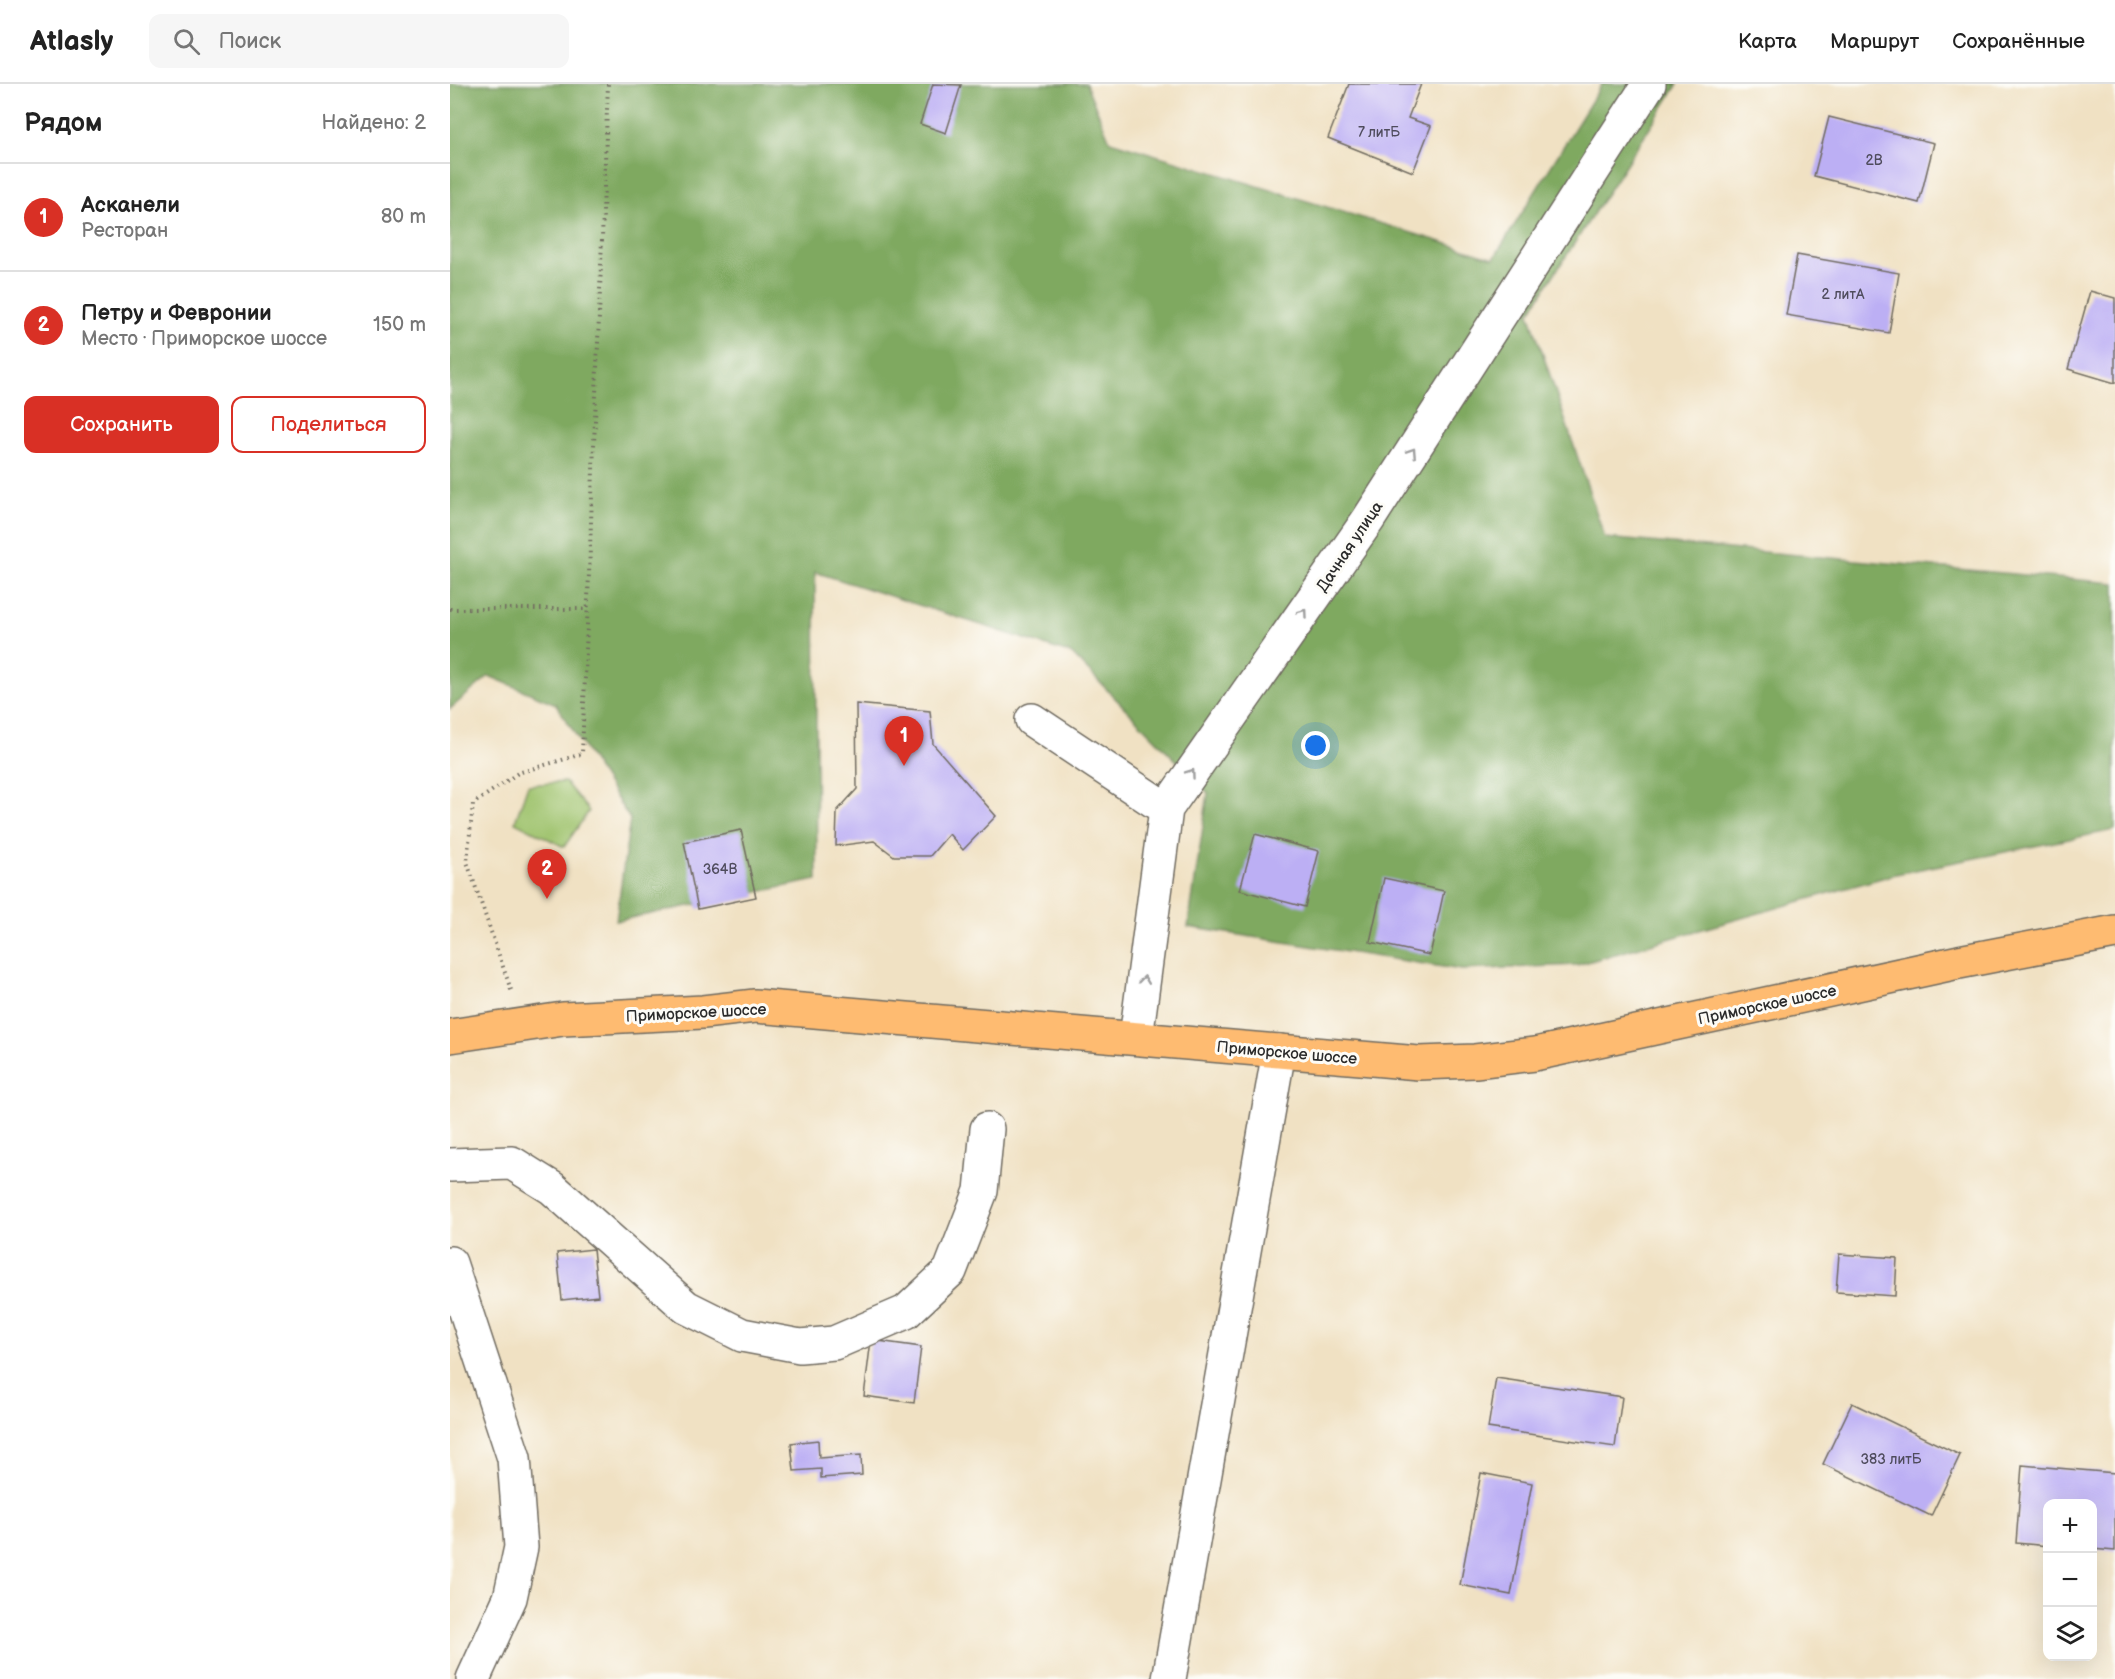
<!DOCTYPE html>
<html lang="ru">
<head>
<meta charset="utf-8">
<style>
	:root { --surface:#fff; --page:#f6f6f6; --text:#222; --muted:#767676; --line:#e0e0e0; --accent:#d93025 }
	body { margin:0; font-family:"Balsamiq Sans",sans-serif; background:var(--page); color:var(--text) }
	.controls { position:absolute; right:18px; bottom:18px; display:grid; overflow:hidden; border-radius:12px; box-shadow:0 6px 24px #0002 }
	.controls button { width:54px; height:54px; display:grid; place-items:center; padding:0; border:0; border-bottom:2px solid var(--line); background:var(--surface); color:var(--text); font:30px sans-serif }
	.you { position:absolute; left:866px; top:662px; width:21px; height:21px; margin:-15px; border:4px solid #fff; border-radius:50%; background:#1a73e8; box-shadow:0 0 0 9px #1a73e833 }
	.badge { display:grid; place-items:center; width:39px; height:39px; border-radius:50%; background:var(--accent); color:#fff; font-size:20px; font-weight:700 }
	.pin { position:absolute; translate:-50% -50px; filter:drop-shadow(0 2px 3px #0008) }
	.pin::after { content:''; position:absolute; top:32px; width:21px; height:18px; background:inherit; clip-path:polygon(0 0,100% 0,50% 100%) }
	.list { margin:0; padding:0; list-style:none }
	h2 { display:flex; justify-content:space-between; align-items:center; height:78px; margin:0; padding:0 24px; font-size:26px }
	h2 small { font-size:20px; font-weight:400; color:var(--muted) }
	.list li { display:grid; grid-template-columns:39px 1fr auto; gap:18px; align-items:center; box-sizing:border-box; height:108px; padding:0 24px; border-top:2px solid var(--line) }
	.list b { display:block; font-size:22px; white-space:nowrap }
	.list p { margin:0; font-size:20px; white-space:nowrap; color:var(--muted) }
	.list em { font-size:20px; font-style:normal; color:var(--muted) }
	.actions { display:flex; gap:12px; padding:18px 24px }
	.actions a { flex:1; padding:14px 0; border:2px solid var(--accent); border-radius:12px; text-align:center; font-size:21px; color:var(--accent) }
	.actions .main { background:var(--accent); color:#fff }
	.icon { flex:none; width:33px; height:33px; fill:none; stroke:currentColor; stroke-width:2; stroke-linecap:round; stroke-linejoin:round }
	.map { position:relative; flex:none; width:1665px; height:1595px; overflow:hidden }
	header { display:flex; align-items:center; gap:36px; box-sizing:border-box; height:84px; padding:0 30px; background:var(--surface); border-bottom:2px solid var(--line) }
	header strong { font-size:28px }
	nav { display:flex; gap:33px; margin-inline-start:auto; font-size:21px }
	.search { width:420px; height:54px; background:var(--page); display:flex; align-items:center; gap:15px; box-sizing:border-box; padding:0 21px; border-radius:12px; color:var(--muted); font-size:22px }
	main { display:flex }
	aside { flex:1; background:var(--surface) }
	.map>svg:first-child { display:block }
	.green { fill:#9fc36d; stroke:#65774c; stroke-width:1.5 }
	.forest { fill:#7fa960; stroke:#556a46; stroke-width:1.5 }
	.building { fill:#bcaff4 }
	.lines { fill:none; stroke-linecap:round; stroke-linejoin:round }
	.minor-casing { stroke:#706b60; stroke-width:36 }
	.major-casing { stroke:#706b60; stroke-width:36 }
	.path { stroke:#706b60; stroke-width:4; stroke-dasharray:1.5 4.5; stroke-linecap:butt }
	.minor { stroke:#fff; stroke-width:33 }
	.major { stroke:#febb71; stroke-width:33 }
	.oneway { stroke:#a0a0a0 }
	.labels { text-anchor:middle; stroke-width:6; stroke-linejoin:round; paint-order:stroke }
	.number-label { font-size:14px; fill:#4f4c5d }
	.street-label { font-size:16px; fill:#2b2b2b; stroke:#fdfcf7 }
</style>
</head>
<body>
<header>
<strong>Atlasly</strong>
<div class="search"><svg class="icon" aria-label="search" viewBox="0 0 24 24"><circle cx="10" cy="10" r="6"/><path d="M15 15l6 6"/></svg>Поиск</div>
<nav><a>Карта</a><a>Маршрут</a><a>Сохранённые</a></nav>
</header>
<main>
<aside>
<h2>Рядом<small>Найдено: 2</small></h2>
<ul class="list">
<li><span class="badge">1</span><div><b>Асканели</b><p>Ресторан</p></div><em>80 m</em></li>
<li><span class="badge">2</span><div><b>Петру и Февронии</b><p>Место · Приморское шоссе</p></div><em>150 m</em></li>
</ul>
<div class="actions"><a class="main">Сохранить</a><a>Поделиться</a></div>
</aside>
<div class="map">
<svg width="1665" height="1595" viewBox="0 0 1665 1595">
	<rect width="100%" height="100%" fill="#fdfcf7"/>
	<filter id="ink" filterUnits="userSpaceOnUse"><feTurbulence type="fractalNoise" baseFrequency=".0167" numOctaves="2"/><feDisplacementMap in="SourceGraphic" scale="12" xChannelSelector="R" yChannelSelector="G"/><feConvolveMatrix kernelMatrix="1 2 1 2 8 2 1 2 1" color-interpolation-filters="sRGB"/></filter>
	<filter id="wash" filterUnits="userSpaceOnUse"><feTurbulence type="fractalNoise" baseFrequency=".008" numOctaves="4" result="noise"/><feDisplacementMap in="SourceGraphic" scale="24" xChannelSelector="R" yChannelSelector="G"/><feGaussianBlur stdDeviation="1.35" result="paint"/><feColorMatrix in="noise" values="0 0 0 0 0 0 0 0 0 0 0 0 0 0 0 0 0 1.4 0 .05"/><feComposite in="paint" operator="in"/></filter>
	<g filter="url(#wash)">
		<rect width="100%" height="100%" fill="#f0e1c3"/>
		<!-- green -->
		<polygon class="green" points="115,698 139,727 114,763 65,738 78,701"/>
		<!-- forest -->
		<polygon class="forest" points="0,0 636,0 660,57 1044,174 1152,0 1228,0 1079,229 1155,454 1665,499 1665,746 1446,790 1127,881 1012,886 738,843 758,709 622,570 365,488 367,796 166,837 180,735 106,620 39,592 0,625"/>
		<g id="blocks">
			<!-- building -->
			<g class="building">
				<polygon points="483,0 511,1 496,49 470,40"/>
				<polygon points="899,0 971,0 958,34 981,42 963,88 878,54"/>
				<polygon points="1379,33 1484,59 1469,119 1364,92"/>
				<polygon points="1347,171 1449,189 1439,249 1336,231"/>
				<polygon points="1640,207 1665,214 1665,299 1618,285"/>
				<polygon points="406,620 480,627 483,660 546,732 513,766 499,750 480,772 444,772 424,757 386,762 387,727 407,705"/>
				<polygon points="291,746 306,813 248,825 234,758"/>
				<polygon points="805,750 869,767 855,823 790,806"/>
				<polygon points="934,794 994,807 980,871 920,858"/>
				<polygon points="143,1165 148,1212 112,1216 107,1169"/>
				<polygon points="1389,1170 1447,1174 1445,1212 1386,1208"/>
				<polygon points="421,1256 471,1263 464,1319 414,1312"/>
				<polygon points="1046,1294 1172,1313 1165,1363 1038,1344"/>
				<polygon points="1402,1319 1510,1371 1481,1432 1373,1380"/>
				<polygon points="368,1356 369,1374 411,1371 412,1391 371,1394 371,1385 344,1387 341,1359"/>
				<polygon points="1572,1381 1665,1389 1665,1467 1642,1465 1642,1420 1598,1420 1598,1462 1566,1459"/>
				<polygon points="1031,1389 1082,1399 1061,1511 1010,1501"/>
			</g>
		</g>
	</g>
	<g filter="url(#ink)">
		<use href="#blocks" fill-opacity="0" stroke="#706b60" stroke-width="1.5"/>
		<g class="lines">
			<defs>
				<g id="minor">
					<polyline points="582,636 716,725"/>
					<polyline points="686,954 716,725 918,436 1199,0"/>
					<polyline points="0,1081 62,1079 102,1104 236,1223 292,1251 350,1262 384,1259 456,1228 500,1187 531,1107 537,1045"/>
					<polyline points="0,1179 64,1374 71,1463 60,1514 23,1595"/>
					<polyline points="719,1595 829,967"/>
				</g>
				<polyline id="major" points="0,952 113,935 253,928 305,922 969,979 1025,977 1085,970 1509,878 1665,848"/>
			</defs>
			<!-- minor casing -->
			<use href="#minor" class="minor-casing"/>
			<!-- major casing -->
			<use href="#major" class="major-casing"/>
			<!-- path -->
			<g class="path">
				<polyline points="0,525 137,525"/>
				<polyline points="61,906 17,778 23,720 68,689 132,670 158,0"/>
			</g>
			<!-- minor -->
			<use href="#minor" class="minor"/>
			<!-- major -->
			<use href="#major" class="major"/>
		</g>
		<!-- one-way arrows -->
		<defs><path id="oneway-chevron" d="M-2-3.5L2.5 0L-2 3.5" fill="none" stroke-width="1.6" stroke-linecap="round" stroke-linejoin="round" transform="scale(1.5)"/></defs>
		<g class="oneway">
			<use href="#oneway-chevron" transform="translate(962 368) rotate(-57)"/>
			<use href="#oneway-chevron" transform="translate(853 529) rotate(-55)"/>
			<use href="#oneway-chevron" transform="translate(741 689) rotate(-55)"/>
			<use href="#oneway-chevron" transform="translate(694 896) rotate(-83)"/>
		</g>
	</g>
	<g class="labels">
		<!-- number labels -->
		<g class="number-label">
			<text x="929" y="53">7 литБ</text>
			<text x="1424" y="81">2В</text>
			<text x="1393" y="215">2 литА</text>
			<text x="270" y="790">364В</text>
			<text x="1441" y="1380">383 литБ</text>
		</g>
		<!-- street labels -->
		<g class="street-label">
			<text transform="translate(899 462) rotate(-56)" y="6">Дачная улица</text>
			<text transform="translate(1317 920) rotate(-12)" y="6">Приморское шоссе</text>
			<text transform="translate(246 928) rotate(-3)" y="6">Приморское шоссе</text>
			<text transform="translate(837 968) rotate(5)" y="6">Приморское шоссе</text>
		</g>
	</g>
</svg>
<div class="controls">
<button>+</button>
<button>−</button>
<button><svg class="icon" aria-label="layers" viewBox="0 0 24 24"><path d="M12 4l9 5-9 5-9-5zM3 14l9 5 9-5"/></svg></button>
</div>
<div class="you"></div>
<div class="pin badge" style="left:454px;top:682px">1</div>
<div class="pin badge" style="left:97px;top:815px">2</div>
</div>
</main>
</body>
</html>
